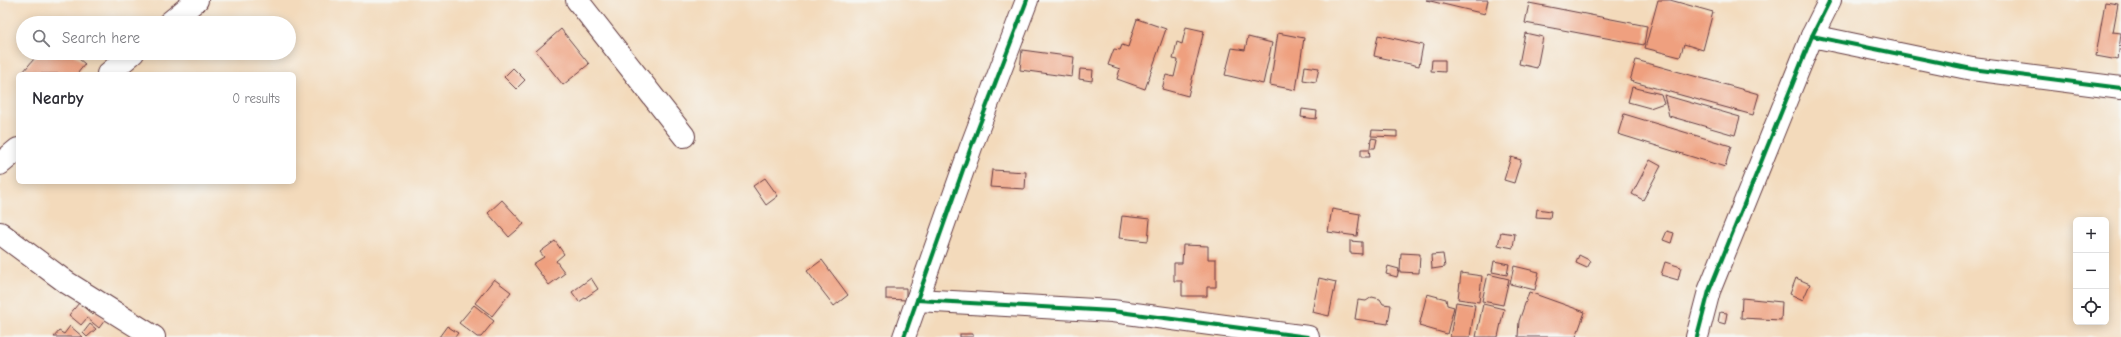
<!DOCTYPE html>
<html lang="en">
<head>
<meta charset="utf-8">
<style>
	:root { --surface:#fff; --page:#f7f7f7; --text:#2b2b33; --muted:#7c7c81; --line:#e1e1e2 }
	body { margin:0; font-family:"Comic Neue",sans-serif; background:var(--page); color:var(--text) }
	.controls { position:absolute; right:12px; bottom:12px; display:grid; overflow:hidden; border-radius:6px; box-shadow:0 2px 10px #0003 }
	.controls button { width:36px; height:36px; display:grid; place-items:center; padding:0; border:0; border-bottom:1px solid var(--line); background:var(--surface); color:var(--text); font:20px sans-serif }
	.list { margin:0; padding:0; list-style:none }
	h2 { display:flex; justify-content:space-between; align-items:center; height:52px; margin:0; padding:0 16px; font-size:17px }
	h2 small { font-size:13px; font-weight:400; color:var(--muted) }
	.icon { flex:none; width:22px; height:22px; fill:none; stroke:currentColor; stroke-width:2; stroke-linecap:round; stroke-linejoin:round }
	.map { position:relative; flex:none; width:2121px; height:337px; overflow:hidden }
	.search { position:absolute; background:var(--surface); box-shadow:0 2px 10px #0003; left:16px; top:16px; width:280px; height:44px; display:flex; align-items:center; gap:10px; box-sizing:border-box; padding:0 14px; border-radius:22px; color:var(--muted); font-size:15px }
	.panel { position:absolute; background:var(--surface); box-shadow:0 2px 10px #0003; left:16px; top:72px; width:280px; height:112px; border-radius:6px }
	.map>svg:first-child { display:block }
	.building { fill:#efa07f }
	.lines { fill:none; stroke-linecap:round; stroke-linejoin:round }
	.street-casing { stroke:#633b41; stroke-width:24 }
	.street { stroke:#fff; stroke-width:22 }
	.cycleway-casing { stroke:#f6f6f2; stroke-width:6 }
	.cycleway { stroke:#00873e; stroke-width:4 }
</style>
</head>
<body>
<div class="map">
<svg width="2121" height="337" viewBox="0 0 2121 337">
	<rect width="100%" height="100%" fill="#f6f6f2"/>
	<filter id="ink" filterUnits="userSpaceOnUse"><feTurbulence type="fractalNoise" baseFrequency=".025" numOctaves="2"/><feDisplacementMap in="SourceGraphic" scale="8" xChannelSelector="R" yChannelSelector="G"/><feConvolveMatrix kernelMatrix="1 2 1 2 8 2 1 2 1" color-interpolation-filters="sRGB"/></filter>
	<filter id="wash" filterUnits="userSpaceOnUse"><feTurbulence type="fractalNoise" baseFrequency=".012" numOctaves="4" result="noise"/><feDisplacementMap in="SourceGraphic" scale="16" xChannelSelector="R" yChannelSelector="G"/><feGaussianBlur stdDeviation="0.9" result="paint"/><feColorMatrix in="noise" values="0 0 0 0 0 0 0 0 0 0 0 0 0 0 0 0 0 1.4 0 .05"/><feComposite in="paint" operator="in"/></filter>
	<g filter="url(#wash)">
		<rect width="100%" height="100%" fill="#f3dabb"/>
		<g id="blocks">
			<!-- building -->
			<g class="building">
				<polygon points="1426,0 1488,0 1485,14"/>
				<polygon points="1658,0 1670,0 1713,12 1703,50 1684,44 1680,57 1645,48"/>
				<polygon points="2105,2 2118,4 2113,32 2121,33 2118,60 2096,56"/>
				<polygon points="1529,3 1647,26 1644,45 1525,23"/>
				<polygon points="1137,19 1166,29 1145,89 1117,79 1120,69 1108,65 1114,49 1120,50 1122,45 1128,47"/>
				<polygon points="1186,27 1204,31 1188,96 1162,89 1166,75 1174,77 1178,60 1173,59 1177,42 1182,44"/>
				<polygon points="561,29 589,64 563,85 536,51"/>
				<polygon points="1278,33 1304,38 1296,90 1270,85"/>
				<polygon points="1525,33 1543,37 1537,68 1519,64"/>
				<polygon points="1378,35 1423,45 1419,66 1374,56"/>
				<polygon points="1248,37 1272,43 1263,84 1225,75 1232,48 1245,50"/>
				<polygon points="1022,50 1074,57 1072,77 1020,70"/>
				<polygon points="39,53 72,53 85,64 77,74 25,74 23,72"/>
				<polygon points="1432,60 1445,60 1445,72 1431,71"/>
				<polygon points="1636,60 1759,94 1753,115 1630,81"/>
				<polygon points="1305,66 1319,68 1316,82 1303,80"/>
				<polygon points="513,68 525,80 516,89 504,77"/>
				<polygon points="1080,69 1093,70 1092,81 1079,79"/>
				<polygon points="1632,87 1661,94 1664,103 1650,108 1628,102"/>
				<polygon points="1664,95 1740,117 1735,135 1669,116"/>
				<polygon points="1302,109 1317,111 1316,119 1301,117"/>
				<polygon points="1624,114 1731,146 1725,167 1618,134"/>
				<polygon points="1372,130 1397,131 1397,137 1371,136"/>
				<polygon points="1371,138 1377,139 1375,148 1370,148"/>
				<polygon points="1361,149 1369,149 1370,157 1361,157"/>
				<polygon points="1511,157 1521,160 1514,183 1504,180"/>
				<polygon points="1650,160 1661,166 1643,200 1632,194"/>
				<polygon points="992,170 1026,172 1025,189 990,187"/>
				<polygon points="765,178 778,196 766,205 753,186"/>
				<polygon points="502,200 524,224 509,237 488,213"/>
				<polygon points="1332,209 1360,214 1357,236 1328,232"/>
				<polygon points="1537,209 1551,211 1550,218 1536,217"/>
				<polygon points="1122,216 1150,219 1148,241 1119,238"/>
				<polygon points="1667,231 1674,233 1671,243 1663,240"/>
				<polygon points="1501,232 1515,234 1513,248 1498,245"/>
				<polygon points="555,241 564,254 556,261 565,273 549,285 533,264 544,257 540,252"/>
				<polygon points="1350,241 1362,242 1362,254 1350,253"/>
				<polygon points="1183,245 1208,246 1208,259 1216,259 1216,287 1207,287 1207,296 1182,296 1182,281 1174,281 1174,263 1182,263"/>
				<polygon points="1401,253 1420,254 1419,273 1400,272"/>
				<polygon points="1443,254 1445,267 1432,269 1431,255"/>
				<polygon points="1579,255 1591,261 1587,268 1576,263"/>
				<polygon points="822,260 848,295 834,306 807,271"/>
				<polygon points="1494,261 1509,264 1507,275 1492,272"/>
				<polygon points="1665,262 1681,267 1678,280 1661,275"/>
				<polygon points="1388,266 1399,269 1397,277 1386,274"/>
				<polygon points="1514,266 1539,272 1535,290 1510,284"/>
				<polygon points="1461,273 1482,276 1479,302 1458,299"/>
				<polygon points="1488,274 1509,279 1503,305 1482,301"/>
				<polygon points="591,278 598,289 579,302 572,292"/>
				<polygon points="1319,278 1336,282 1329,316 1312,312"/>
				<polygon points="1796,278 1810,284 1803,300 1790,294"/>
				<polygon points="494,279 511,292 492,316 475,303"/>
				<polygon points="886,288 906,288 906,300 886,299"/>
				<polygon points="1529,292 1585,312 1576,337 1518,337 1519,321"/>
				<polygon points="1427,294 1446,299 1447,305 1454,307 1447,334 1419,326"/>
				<polygon points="1372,297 1380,299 1383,304 1391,305 1388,324 1355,319 1358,300 1366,301"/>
				<polygon points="1742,298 1782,302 1781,320 1741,318"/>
				<polygon points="1456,302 1475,305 1470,337 1450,337"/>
				<polygon points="79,303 93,315 96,311 105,320 99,328 87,318 81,325 69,315"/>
				<polygon points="1483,304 1504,309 1498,337 1476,337"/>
				<polygon points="474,305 494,321 481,337 477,337 459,323"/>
				<polygon points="1720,312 1727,313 1725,324 1718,322"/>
				<polygon points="90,324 96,329 87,337 83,333"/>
				<polygon points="70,326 83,337 54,337 59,331 64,334"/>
				<polygon points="447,326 458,333 455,337 439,337"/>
				<rect x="960" y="334" width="13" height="3"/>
			</g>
		</g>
	</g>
	<g filter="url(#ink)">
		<use href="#blocks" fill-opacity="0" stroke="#633b41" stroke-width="1"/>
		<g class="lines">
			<defs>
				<g id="street">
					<polyline points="577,0 684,136"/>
					<polyline points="169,23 197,0"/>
					<polyline points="1812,36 1972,69 2121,88"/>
					<polyline points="108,74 133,53"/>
					<polyline points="0,164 18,149"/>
					<polyline points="0,233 66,282 154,337"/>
					<polyline points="917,300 1112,311 1308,337"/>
					<polyline points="904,337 971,147 1027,0"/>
					<polyline points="1697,337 1709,291 1812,36 1830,0"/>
				</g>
			</defs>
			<!-- street casing -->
			<use href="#street" class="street-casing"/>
			<!-- street -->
			<use href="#street" class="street"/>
			<defs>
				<g id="cycleway">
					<polyline points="1812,36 1972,69 2121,88"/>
					<polyline points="917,300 1112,311 1308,337"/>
					<polyline points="904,337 971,147 1027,0"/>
					<polyline points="1697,337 1709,291 1812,36 1830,0"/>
				</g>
			</defs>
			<!-- cycleway casing -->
			<use href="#cycleway" class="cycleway-casing"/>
			<!-- cycleway -->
			<use href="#cycleway" class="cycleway"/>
		</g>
	</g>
</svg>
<div class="controls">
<button>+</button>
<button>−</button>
<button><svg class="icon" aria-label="locate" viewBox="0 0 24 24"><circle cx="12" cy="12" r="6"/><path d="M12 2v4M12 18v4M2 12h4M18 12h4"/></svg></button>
</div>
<div class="search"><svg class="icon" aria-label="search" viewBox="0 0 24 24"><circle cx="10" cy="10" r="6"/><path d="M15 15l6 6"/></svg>Search here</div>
<section class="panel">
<h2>Nearby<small>0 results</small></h2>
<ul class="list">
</ul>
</section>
</div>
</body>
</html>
